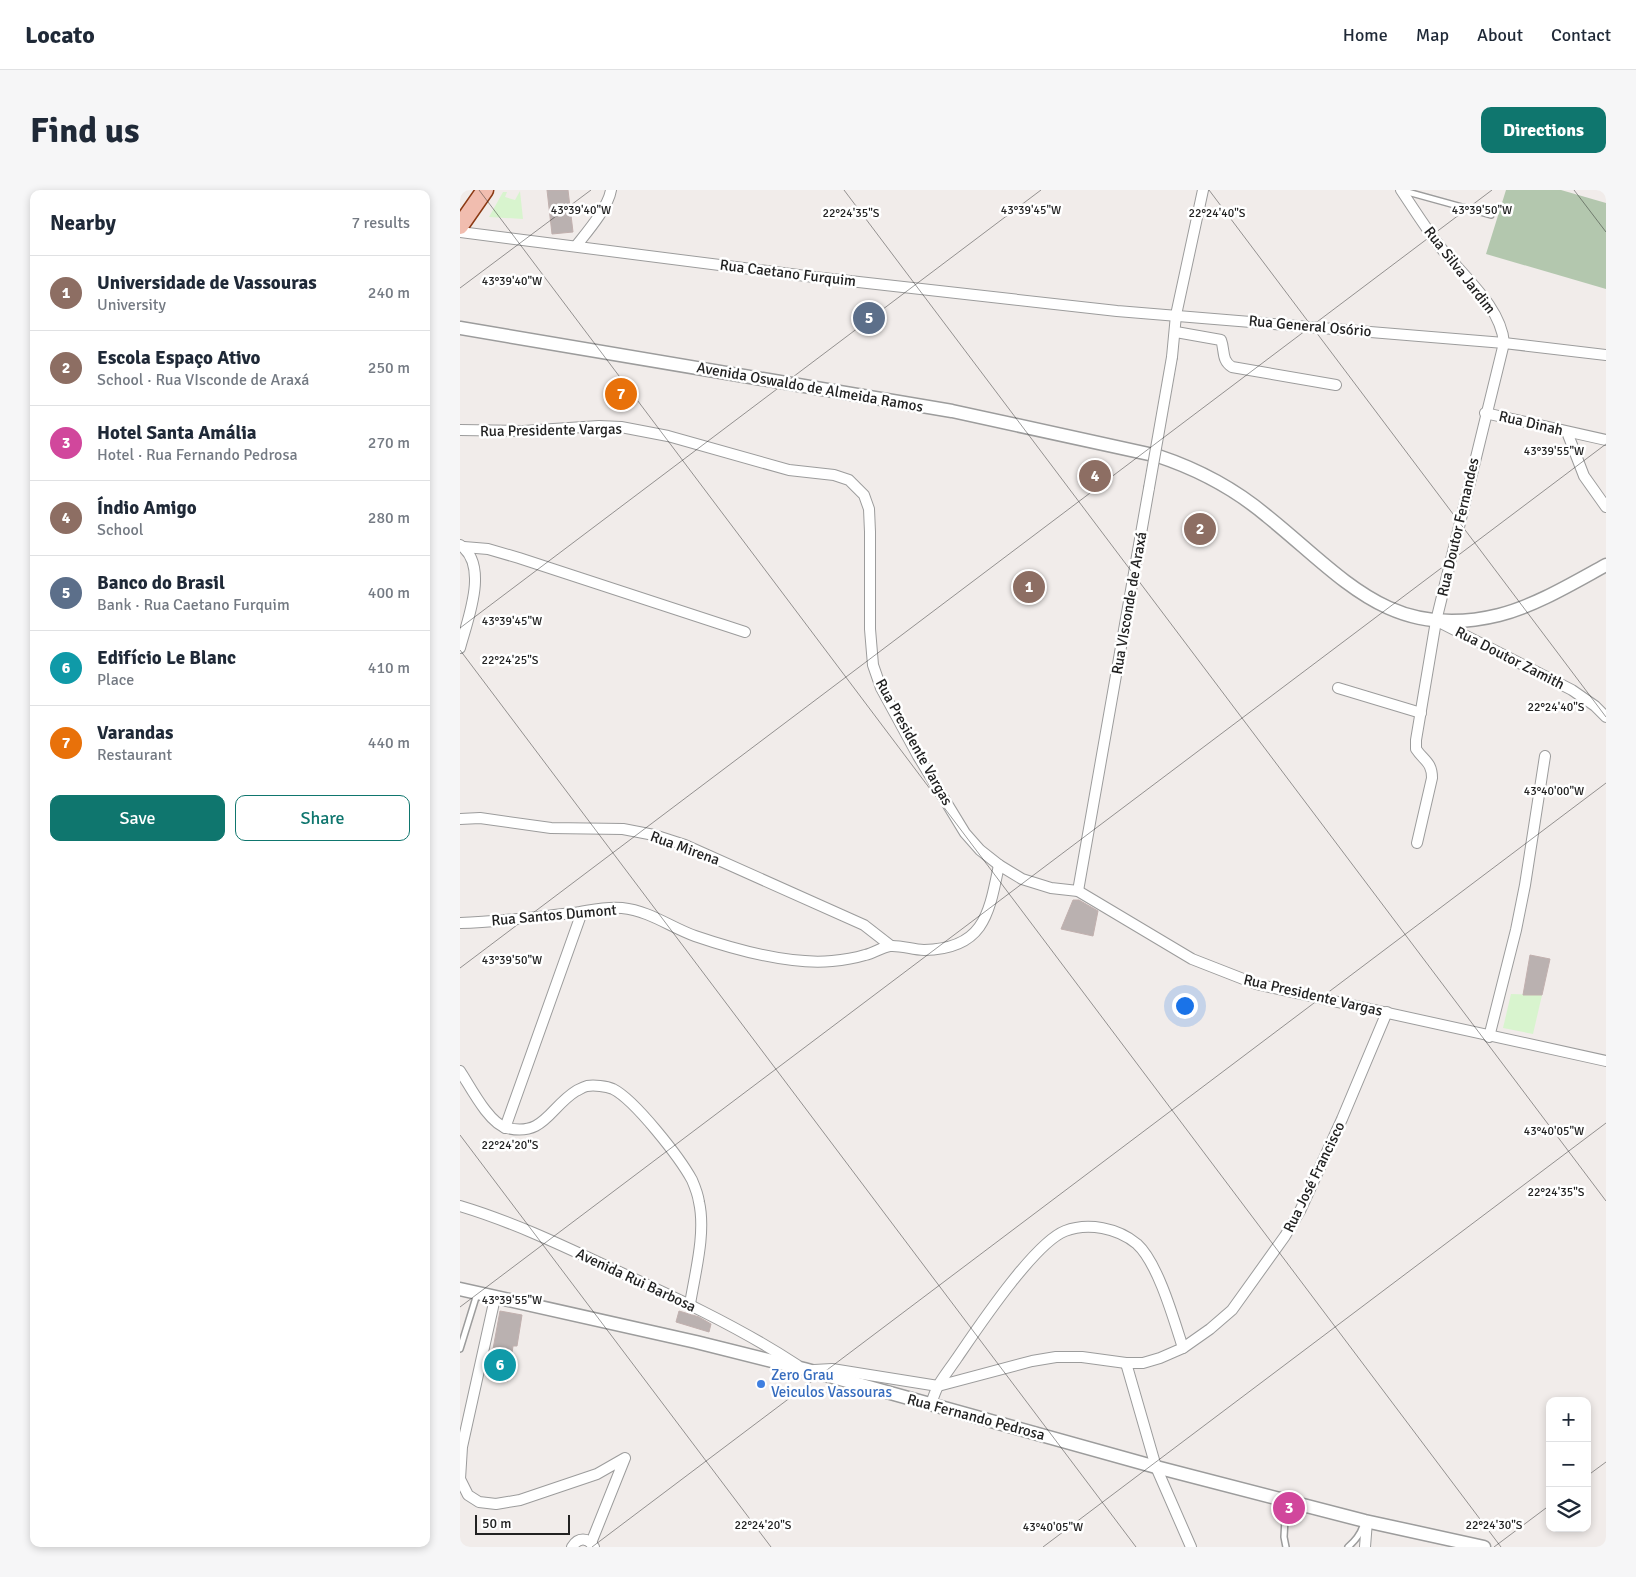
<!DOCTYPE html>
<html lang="en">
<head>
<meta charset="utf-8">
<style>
	:root { --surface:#fff; --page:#f6f6f7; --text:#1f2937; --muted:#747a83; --line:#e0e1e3; --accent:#0f766e }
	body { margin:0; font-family:Signika,sans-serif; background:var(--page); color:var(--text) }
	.controls { position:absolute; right:15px; bottom:15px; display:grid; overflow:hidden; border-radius:10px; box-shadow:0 2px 8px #0003 }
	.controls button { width:45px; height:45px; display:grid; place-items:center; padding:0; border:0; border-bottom:1px solid var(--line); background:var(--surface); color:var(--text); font:25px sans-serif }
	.scale { position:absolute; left:15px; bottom:12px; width:95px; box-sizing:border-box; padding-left:5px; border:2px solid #222; border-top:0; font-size:14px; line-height:18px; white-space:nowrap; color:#222; -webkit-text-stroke:4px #fff; paint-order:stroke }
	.you { position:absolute; left:724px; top:815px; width:18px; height:18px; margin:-12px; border:4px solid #fff; border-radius:50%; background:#1a73e8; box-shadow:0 0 0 8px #1a73e833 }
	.badge { display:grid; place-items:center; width:32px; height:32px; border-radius:50%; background:var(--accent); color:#fff; font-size:16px; font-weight:700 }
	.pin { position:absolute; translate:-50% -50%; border:2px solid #fff; box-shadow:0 1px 5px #0006 }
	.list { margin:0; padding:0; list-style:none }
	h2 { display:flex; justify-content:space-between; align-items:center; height:65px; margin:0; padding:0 20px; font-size:21px }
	h2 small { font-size:16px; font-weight:400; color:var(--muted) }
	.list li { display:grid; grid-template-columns:32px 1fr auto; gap:15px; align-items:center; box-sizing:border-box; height:75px; padding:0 20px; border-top:1px solid var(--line) }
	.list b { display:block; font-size:19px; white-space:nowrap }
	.list p { margin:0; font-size:16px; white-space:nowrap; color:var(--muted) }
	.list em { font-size:16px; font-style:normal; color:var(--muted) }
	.actions { display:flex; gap:10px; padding:15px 20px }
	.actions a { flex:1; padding:11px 0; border:1px solid var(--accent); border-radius:10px; text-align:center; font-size:18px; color:var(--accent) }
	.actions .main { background:var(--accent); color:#fff }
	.icon { flex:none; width:28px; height:28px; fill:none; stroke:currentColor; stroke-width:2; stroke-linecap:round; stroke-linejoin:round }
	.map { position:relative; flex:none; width:1146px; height:1357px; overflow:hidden; border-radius:10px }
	header { display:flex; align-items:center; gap:30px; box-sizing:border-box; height:70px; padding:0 25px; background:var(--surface); border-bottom:1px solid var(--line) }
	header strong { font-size:24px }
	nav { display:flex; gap:28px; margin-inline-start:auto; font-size:18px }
	.intro { display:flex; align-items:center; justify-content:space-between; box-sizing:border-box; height:120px; padding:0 30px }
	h1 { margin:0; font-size:35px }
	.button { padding:12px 22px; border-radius:10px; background:var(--accent); color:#fff; font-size:18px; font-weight:700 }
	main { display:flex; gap:30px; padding:0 30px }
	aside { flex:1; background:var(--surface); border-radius:10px; box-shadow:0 2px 8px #0003 }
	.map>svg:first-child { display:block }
	.cemetery { fill:#b3c7ae }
	.park { fill:#d8f4ce }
	.building { fill:#bab1b0; stroke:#c1b0ae }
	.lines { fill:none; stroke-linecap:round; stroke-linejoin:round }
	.service-casing { stroke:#9c9c9c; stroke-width:8 }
	.minor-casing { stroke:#9c9c9c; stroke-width:12 }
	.tertiary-casing { stroke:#9c9c9c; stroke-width:15 }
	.primary-casing { stroke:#8c3a14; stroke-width:19 }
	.service { stroke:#fff; stroke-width:5 }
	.minor { stroke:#fff; stroke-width:10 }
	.tertiary { stroke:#fff; stroke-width:12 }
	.primary { stroke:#f1bdaf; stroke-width:16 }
	.minor-bridge-casing { stroke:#9c9c9c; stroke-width:12; stroke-linecap:butt }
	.minor-bridge { stroke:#fff; stroke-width:10 }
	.ticks { fill:none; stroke:#222; stroke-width:1; stroke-opacity:0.45 }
	.shop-dot { fill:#3f7fe0; stroke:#fff; stroke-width:2 }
	.labels { text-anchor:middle; stroke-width:5; stroke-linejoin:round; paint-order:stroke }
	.street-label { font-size:15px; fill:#222; stroke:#fff }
	.shop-label { font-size:15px; fill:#366cbe; stroke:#fff; text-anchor:start }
	.ticks-label { font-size:12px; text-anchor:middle; fill:#222; stroke:#fff; stroke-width:5; stroke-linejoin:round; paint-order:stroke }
</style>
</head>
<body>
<header>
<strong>Locato</strong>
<nav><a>Home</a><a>Map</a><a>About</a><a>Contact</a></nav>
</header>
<div class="intro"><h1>Find us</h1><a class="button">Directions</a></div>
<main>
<aside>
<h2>Nearby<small>7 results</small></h2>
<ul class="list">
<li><span class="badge" style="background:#8d6e63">1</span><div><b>Universidade de Vassouras</b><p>University</p></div><em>240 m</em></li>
<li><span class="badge" style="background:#8d6e63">2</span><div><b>Escola Espaço Ativo</b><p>School · Rua VIsconde de Araxá</p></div><em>250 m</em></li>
<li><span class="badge" style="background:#d1479c">3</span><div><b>Hotel Santa Amália</b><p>Hotel · Rua Fernando Pedrosa</p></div><em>270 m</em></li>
<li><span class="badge" style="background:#8d6e63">4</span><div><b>Índio Amigo</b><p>School</p></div><em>280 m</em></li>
<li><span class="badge" style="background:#5c6f8a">5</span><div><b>Banco do Brasil</b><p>Bank · Rua Caetano Furquim</p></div><em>400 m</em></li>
<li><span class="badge" style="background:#0f9aa8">6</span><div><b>Edifício Le Blanc</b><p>Place</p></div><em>410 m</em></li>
<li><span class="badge" style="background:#e8710a">7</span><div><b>Varandas</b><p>Restaurant</p></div><em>440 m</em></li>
</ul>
<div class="actions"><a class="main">Save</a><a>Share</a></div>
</aside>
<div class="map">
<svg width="1146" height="1357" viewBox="0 0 1146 1357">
	<rect width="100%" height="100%" fill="#f1ecea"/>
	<!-- cemetery -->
	<polygon class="cemetery" points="1046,0 1101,0 1146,13 1146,99 1026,64"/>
	<!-- park -->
	<g class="park">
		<polygon points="60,1 63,29 29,27 43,2 47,2 45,7 55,10"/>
		<polygon points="1051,804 1082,805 1073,844 1043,838"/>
	</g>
	<!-- building -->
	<g class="building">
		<polygon points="87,0 108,0 113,42 92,44"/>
		<polygon points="613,710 619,710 638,721 633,746 601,739"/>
		<polygon points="1070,765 1090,769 1082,805 1063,805"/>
		<polygon points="40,1121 62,1125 57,1156 53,1156 48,1191 28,1188 32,1159 33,1159"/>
		<polygon points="219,1121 239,1127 251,1134 249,1142 216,1132"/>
	</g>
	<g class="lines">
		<defs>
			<g id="service">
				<polyline points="944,1 1031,25"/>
				<polyline points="0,1159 17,1104"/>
				<polyline points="826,1357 824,1347 826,1311"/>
				<path d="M888,1357C895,1351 900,1345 903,1336"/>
			</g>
			<g id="minor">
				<path d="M941,0C953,18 965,37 978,54C1000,84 1041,115 1044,153L976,431L956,550V559C964,571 972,572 972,588L957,653"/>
				<polyline points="0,42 354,87 657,121 1044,153 1146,165"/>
				<path d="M116,56C127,42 148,18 151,0"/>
				<path d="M716,142L761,150C765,160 761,170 772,177L876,195"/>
				<polyline points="712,167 716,125 743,0"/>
				<polyline points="1025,223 1146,250"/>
				<polyline points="0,240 63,241 139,236 161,237 208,246 329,280 374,285 389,290 404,305 409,319 410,342 410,439 413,475 421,498 458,566 505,643 520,660 539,675 562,689 591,698 618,701 732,769 796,794 1146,871"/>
				<polyline points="1107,242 1124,286 1146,317"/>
				<path d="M0,355C30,375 7,431 0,458"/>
				<polyline points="4,357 28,359 59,368 285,442"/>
				<polyline points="977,431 1112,500 1135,516 1146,527"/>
				<polyline points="878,498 961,523"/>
				<polyline points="0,629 20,628 91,638 163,639 194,645 225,655 404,735 431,756"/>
				<polyline points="618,701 689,298"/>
				<path d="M0,733C38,732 75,727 113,723C129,721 145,716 162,718C190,721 210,737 235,746C276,760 329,775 372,771C383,770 395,768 405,765C414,763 422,757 430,756C441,755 453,760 464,760C524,759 529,724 539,675"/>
				<polyline points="1029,847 1056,740 1065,695 1085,566"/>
				<path d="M0,881C10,896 29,934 47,938C84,947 90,917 116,901C120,899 123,897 127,896C134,895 146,896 153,899C175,910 220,968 232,990C235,997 238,1005 239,1012C246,1043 235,1083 230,1114"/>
				<polyline points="45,938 122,722"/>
				<path d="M0,1016C50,1031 97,1053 144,1075C210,1105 276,1135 337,1175"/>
				<polyline points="35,1108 2,1257 0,1289 8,1305 19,1312 36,1314 60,1310 137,1284 165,1268 131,1353"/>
				<polyline points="666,1173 696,1277 731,1357"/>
				<polyline points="354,1180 372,1179 478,1196 572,1171 596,1167 622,1167 666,1173 683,1173 700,1168 723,1158 750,1139 772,1120 825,1046 840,1021 882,929 927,822"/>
				<path d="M471,1214C473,1208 475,1202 478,1196C483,1187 491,1177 497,1168C517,1139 574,1053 605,1041C628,1032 658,1038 677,1054C698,1073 714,1130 723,1158"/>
				<path d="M112,1357C118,1347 128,1347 134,1357"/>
				<polyline points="905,1357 907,1331"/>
			</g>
			<g id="tertiary">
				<path d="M0,138L492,221L698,266C737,279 775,299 807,326C883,387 930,452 1039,425C1075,416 1113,393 1146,375"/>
				<polyline points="0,1099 236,1152 344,1179 696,1277 905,1331 1024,1357"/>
			</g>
			<polyline id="primary" points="0,36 25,0"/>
		</defs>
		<!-- service casing -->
		<use href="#service" class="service-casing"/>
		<!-- minor casing -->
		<use href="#minor" class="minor-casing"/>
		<!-- tertiary casing -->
		<use href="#tertiary" class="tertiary-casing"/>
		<!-- primary casing -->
		<use href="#primary" class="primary-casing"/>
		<!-- service -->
		<use href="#service" class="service"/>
		<!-- minor -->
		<use href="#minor" class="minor"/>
		<!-- tertiary -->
		<use href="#tertiary" class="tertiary"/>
		<!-- primary -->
		<use href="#primary" class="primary"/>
		<defs>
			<polyline id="minor-bridge" points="689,298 712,167"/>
		</defs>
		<!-- minor-bridge casing -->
		<use href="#minor-bridge" class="minor-bridge-casing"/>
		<!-- minor-bridge -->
		<use href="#minor-bridge" class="minor-bridge"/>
	</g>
	<!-- ticks -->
	<path class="ticks" d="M19,0L1041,1357M384,0L1146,1011M749,0L1146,527M1114,0L1146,42M0,98L131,0M0,438L581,0M0,460L676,1357M0,778L1032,0M0,945L311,1357M0,1117L1146,254M1127,1286L1146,1272M132,1357L1146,593M583,1357L1146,933M1034,1357L1090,1315"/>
	<!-- markers -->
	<circle class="shop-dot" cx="301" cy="1194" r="5"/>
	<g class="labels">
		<!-- street labels -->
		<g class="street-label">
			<text transform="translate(1000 80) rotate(52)" y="5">Rua Silva Jardim</text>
			<text transform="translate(328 83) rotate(7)" y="5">Rua Caetano Furquim</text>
			<text transform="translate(850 136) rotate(5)" y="5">Rua General Osório</text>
			<text transform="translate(350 197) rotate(10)" y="5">Avenida Oswaldo de Almeida Ramos</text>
			<text transform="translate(1071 233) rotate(13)" y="5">Rua Dinah</text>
			<text transform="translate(91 240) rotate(-1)" y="5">Rua Presidente Vargas</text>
			<text transform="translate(998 337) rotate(-77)" y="5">Rua Doutor Fernandes</text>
			<text transform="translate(669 413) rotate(-80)" y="5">Rua VIsconde de Araxá</text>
			<text transform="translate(1050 468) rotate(27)" y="5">Rua Doutor Zamith</text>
			<text transform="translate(454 552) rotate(61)" y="5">Rua Presidente Vargas</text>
			<text transform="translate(225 658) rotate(20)" y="5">Rua Mirena</text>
			<text transform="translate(94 725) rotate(-5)" y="5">Rua Santos Dumont</text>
			<text transform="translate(853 805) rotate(13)" y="5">Rua Presidente Vargas</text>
			<text transform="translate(854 987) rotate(-64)" y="5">Rua José Francisco</text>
			<text transform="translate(176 1090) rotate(25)" y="5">Avenida Rui Barbosa</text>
			<text transform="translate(516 1227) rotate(15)" y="5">Rua Fernando Pedrosa</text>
		</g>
		<!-- shop labels -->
		<g class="shop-label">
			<text x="311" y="1190">Zero Grau<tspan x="311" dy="17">Veiculos Vassouras</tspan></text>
		</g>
	</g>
	<g class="ticks-label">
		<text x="571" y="24">43°39'45"W</text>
		<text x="121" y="24">43°39'40"W</text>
		<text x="1022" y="24">43°39'50"W</text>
		<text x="391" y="27">22°24'35"S</text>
		<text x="757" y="27">22°24'40"S</text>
		<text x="52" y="95">43°39'40"W</text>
		<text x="1094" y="265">43°39'55"W</text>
		<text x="52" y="435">43°39'45"W</text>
		<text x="50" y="474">22°24'25"S</text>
		<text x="1096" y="521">22°24'40"S</text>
		<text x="1094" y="605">43°40'00"W</text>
		<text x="52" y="774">43°39'50"W</text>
		<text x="1094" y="945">43°40'05"W</text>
		<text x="50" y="959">22°24'20"S</text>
		<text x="1096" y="1006">22°24'35"S</text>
		<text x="52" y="1114">43°39'55"W</text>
		<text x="303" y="1339">22°24'20"S</text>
		<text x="1034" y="1339">22°24'30"S</text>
		<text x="593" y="1341">43°40'05"W</text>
	</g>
</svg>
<div class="controls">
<button>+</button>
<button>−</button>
<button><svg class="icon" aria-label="layers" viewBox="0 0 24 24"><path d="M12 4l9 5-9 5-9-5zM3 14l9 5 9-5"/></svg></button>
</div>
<div class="scale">50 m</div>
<div class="you"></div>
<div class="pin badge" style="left:569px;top:397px;background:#8d6e63">1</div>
<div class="pin badge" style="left:740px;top:339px;background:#8d6e63">2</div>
<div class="pin badge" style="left:829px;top:1318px;background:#d1479c">3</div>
<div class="pin badge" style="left:635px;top:286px;background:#8d6e63">4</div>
<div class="pin badge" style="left:409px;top:128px;background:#5c6f8a">5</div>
<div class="pin badge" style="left:40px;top:1175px;background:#0f9aa8">6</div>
<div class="pin badge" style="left:161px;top:204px;background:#e8710a">7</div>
</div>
</main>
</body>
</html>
